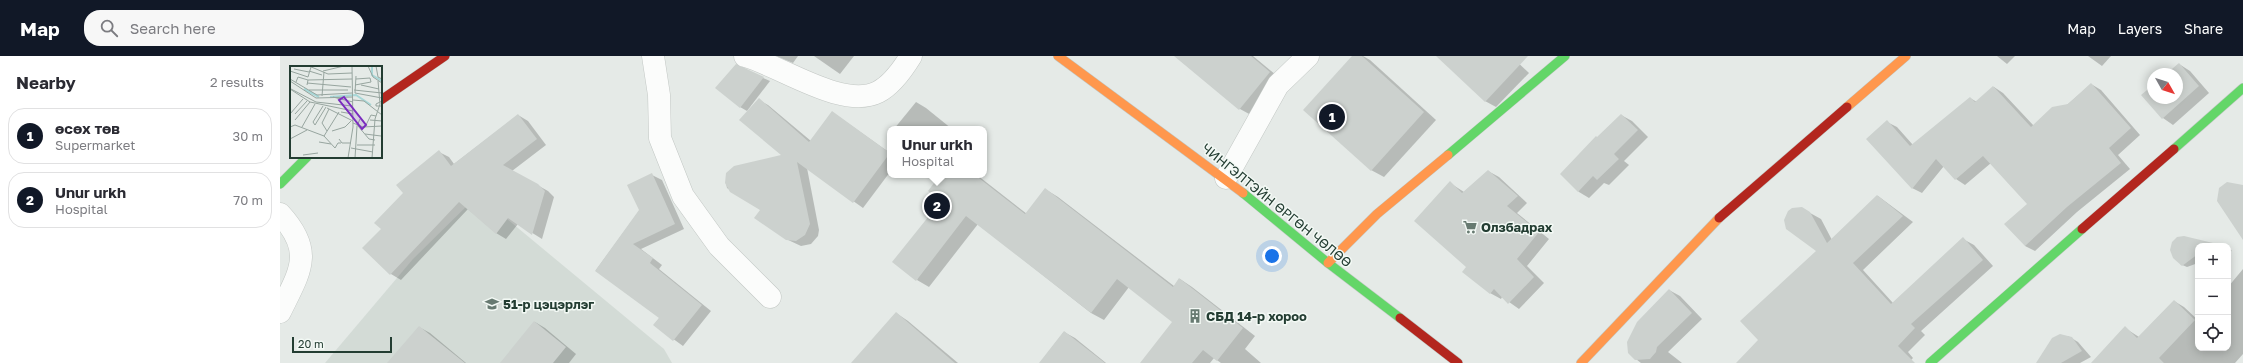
<!DOCTYPE html>
<html lang="en">
<head>
<meta charset="utf-8">
<style>
	:root { --surface:#fff; --page:#f7f7f7; --text:#2b2b33; --muted:#7c7c81; --line:#e1e1e2; --accent:#111827 }
	body { margin:0; font-family:"Golos Text",sans-serif; background:var(--page); color:var(--text) }
	.controls { position:absolute; right:12px; bottom:12px; display:grid; overflow:hidden; border-radius:8px; box-shadow:0 2px 10px #0003 }
	.controls button { width:36px; height:36px; display:grid; place-items:center; padding:0; border:0; border-bottom:1px solid var(--line); background:var(--surface); color:var(--text); font:20px sans-serif }
	.compass { position:absolute; left:1867px; top:12px; width:36px; height:36px; border-radius:50%; background:var(--surface); box-shadow:0 2px 10px #0003; rotate:129deg }
	.scale { position:absolute; left:12px; bottom:10px; width:100px; box-sizing:border-box; padding-left:4px; border:2px solid #233d32; border-top:0; font-size:11px; line-height:14px; white-space:nowrap; color:#233d32; -webkit-text-stroke:3px #f3f9f5; paint-order:stroke }
	.you { position:absolute; left:992px; top:200px; width:14px; height:14px; margin:-10px; border:3px solid #fff; border-radius:50%; background:#1a73e8; box-shadow:0 0 0 6px #1a73e833 }
	.badge { display:grid; place-items:center; width:26px; height:26px; border-radius:50%; background:var(--accent); color:#fff; font-size:13px; font-weight:700 }
	.pin { position:absolute; translate:-50% -50%; border:2px solid #fff; box-shadow:0 1px 4px #0006 }
	.popup { position:absolute; left:607px; top:70px; width:100px; height:52px; box-sizing:border-box; display:grid; place-content:center; border-radius:8px; background:var(--surface); filter:drop-shadow(0 1px 3px #0005); font-size:13px; white-space:nowrap; color:var(--muted) }
	.popup b { font-size:15px; color:var(--text) }
	.popup::after { content:''; position:absolute; left:50%; top:100%; margin-left:-8px; border:8px solid transparent; border-top-color:var(--surface) }
	.list { margin:0; padding:0; list-style:none }
	h2 { display:flex; justify-content:space-between; align-items:center; height:52px; margin:0; padding:0 16px; font-size:17px }
	h2 small { font-size:13px; font-weight:400; color:var(--muted) }
	.list li { display:grid; grid-template-columns:26px 1fr auto; gap:12px; align-items:center; box-sizing:border-box; height:56px; margin:0 8px 8px; padding:0 8px; border:1px solid var(--line); border-radius:16px }
	.list b { display:block; font-size:15px; white-space:nowrap }
	.list p { margin:0; font-size:13px; white-space:nowrap; color:var(--muted) }
	.list em { font-size:13px; font-style:normal; color:var(--muted) }
	.icon { flex:none; width:22px; height:22px; fill:none; stroke:currentColor; stroke-width:2; stroke-linecap:round; stroke-linejoin:round }
	.map { position:relative; flex:none; width:1963px; height:307px; overflow:hidden }
	header { display:flex; align-items:center; gap:24px; box-sizing:border-box; height:56px; padding:0 20px; background:var(--accent); color:#fff }
	header strong { font-size:19px }
	nav { display:flex; gap:22px; margin-inline-start:auto; font-size:14px }
	.search { width:280px; height:36px; background:var(--page); display:flex; align-items:center; gap:10px; box-sizing:border-box; padding:0 14px; border-radius:16px; color:var(--muted); font-size:15px }
	main { display:flex }
	aside { flex:1; background:var(--surface) }
	.map>svg:first-child { display:block }
	.built { fill:#d3dbd6 }
	.shadow { fill:#0003 }
	.building { fill:#ccd1ce }
	.lines { fill:none; stroke-linecap:round; stroke-linejoin:round }
	.street-casing { stroke:#c2c7c4; stroke-width:23 }
	.fast-casing { stroke:#c0c8c4; stroke-width:10 }
	.slow-casing { stroke:#c0c8c4; stroke-width:10 }
	.jam-casing { stroke:#c0c8c4; stroke-width:10 }
	.street { stroke:#fbfcfb; stroke-width:22 }
	.fast { stroke:#63d668; stroke-width:9 }
	.slow { stroke:#ff974d; stroke-width:9 }
	.jam { stroke:#b3261e; stroke-width:9 }
	.labels { text-anchor:middle; stroke-width:3; stroke-linejoin:round; paint-order:stroke }
	.street-label { font-size:13px; fill:#233d32; stroke:#f3f9f5 }
	.poi-label { font-size:13px; font-weight:bold; fill:#233d32; stroke:#f3f9f5; text-anchor:start }
	.inset-river { fill:none; stroke:#a7d7d7; stroke-width:2 }
	.inset-road { fill:none; stroke:#97a59f; stroke-width:1 }
	.view { fill:#7b2cbf; fill-opacity:0.15; stroke:#7b2cbf; stroke-width:2 }
	.inset-edge { fill:none; stroke:#233d32; stroke-width:2 }
</style>
</head>
<body>
<header>
<strong>Map</strong>
<div class="search"><svg class="icon" aria-label="search" viewBox="0 0 24 24"><circle cx="10" cy="10" r="6"/><path d="M15 15l6 6"/></svg>Search here</div>
<nav><a>Map</a><a>Layers</a><a>Share</a></nav>
</header>
<main>
<aside>
<h2>Nearby<small>2 results</small></h2>
<ul class="list">
<li><span class="badge">1</span><div><b>өсөх төв</b><p>Supermarket</p></div><em>30 m</em></li>
<li><span class="badge">2</span><div><b>Unur urkh</b><p>Hospital</p></div><em>70 m</em></li>
</ul>
</aside>
<div class="map">
<svg width="1963" height="307" viewBox="0 0 1963 307">
	<rect width="100%" height="100%" fill="#e5eae7"/>
	<!-- built -->
	<polygon class="built" points="198,139 384,293 392,307 45,307 133,203"/>
	<!-- shadow -->
	<g class="shadow">
		<polygon points="496,0 518,0 513,7"/>
		<polygon points="534,0 574,0 560,18"/>
		<polygon points="896,0 973,0 996,19 971,59 960,53"/>
		<polygon points="1074,0 1083,0 1090,4 1156,64 1104,121 1091,114"/>
		<polygon points="1173,0 1231,0 1249,17 1216,51 1205,45"/>
		<polygon points="1717,0 1735,0 1727,8"/>
		<polygon points="1808,0 1831,0 1822,10"/>
		<polygon points="1899,8 1910,15 1929,37 1893,69 1883,62 1863,39 1873,31 1873,42 1897,42 1897,18 1888,18"/>
		<polygon points="456,10 490,25 467,55 460,51"/>
		<polygon points="1811,28 1821,34 1860,79 1838,99 1850,113 1797,156 1755,195 1745,190 1748,148 1711,107 1685,129 1676,123 1664,110 1642,137 1632,132 1607,66 1617,71 1633,89 1690,42 1697,46 1714,31 1723,37 1754,70 1788,48"/>
		<polygon points="479,44 488,49 531,85 552,56 610,97 610,116 583,152 527,112 539,174 538,180 531,188 521,190 506,183 481,154 447,132 446,127 504,100"/>
		<polygon points="636,46 646,52 672,73 614,73"/>
		<polygon points="238,59 248,65 266,89 232,115 268,135 274,141 262,183 238,168 226,183 216,177 188,153 121,224 111,218 102,173 124,137 159,96 169,101 174,108"/>
		<polygon points="1341,59 1352,65 1368,81 1344,105 1349,109 1329,129 1324,127 1309,142 1299,136 1281,118"/>
		<polygon points="1208,115 1219,121 1247,147 1237,157 1269,183 1247,210 1264,227 1239,253 1222,241 1221,243 1210,237 1188,211 1170,127 1184,136"/>
		<polygon points="372,119 382,124 404,173 361,193 382,209 379,213 431,255 403,290 374,269 380,261 316,214 360,154"/>
		<polygon points="662,119 697,119 747,158 765,133 778,141 894,230 900,223 912,231 975,280 965,293 981,307 941,307 934,302 930,307 861,307 894,266 849,231 824,264 811,257 698,168 649,231 637,224 662,144"/>
		<polygon points="1598,140 1633,166 1583,214 1613,247 1683,183 1694,189 1713,210 1641,275 1645,279 1628,296 1633,302 1628,307 1458,307 1479,284 1537,195 1521,152 1541,163 1552,184"/>
		<polygon points="1904,181 1940,190 1918,190 1918,207 1907,211 1900,208"/>
		<polygon points="1948,192 1952,195 1948,196"/>
		<polygon points="1963,213 1963,298 1955,307 1831,307 1845,272 1859,281 1894,245 1904,251 1918,264 1918,292 1948,292 1948,231"/>
		<polygon points="1389,234 1400,240 1422,263 1388,296 1402,307 1361,307 1352,300"/>
		<polygon points="616,257 628,265 678,307 573,307"/>
		<polygon points="255,266 265,272 296,298 289,307 221,307"/>
		<polygon points="139,271 150,277 186,307 109,307"/>
		<polygon points="784,276 795,282 826,307 760,307"/>
		<polygon points="1788,280 1798,286 1811,301 1800,307 1758,307"/>
	</g>
	<!-- building -->
	<g class="building">
		<polygon points="894,0 971,0 990,16 959,54"/>
		<polygon points="1072,0 1082,0 1144,56 1091,115 1023,54"/>
		<polygon points="1156,0 1248,0 1205,46"/>
		<polygon points="1899,7 1919,30 1882,63 1861,39 1873,29 1873,42 1897,42 1897,18 1886,18"/>
		<polygon points="456,8 484,21 460,52 435,32"/>
		<polygon points="1811,27 1851,72 1829,92 1841,107 1787,151 1745,190 1724,168 1747,148 1703,100 1675,124 1656,103 1632,133 1586,83 1607,64 1630,90 1690,41 1695,46 1713,30 1751,71 1772,51 1788,48"/>
		<polygon points="479,42 529,86 552,55 610,97 573,147 517,106 530,168 525,179 516,185 506,184 474,162 480,154 450,136 445,127 446,117 454,110 501,99 459,64"/>
		<polygon points="238,58 257,83 223,109 258,128 265,135 252,179 228,162 216,178 179,146 110,219 82,192 101,173 94,167 123,137 116,129 159,94 171,110"/>
		<polygon points="1341,58 1358,74 1334,98 1339,103 1317,124 1313,120 1298,136 1280,118 1316,80 1317,81"/>
		<polygon points="1208,114 1238,140 1227,150 1259,176 1237,203 1254,221 1228,248 1214,233 1210,238 1182,216 1186,211 1134,165 1170,125 1182,137"/>
		<polygon points="372,117 395,168 353,188 373,202 370,207 422,249 393,285 373,269 379,262 315,215 359,154 347,129"/>
		<polygon points="660,119 695,119 745,158 765,132 893,231 899,222 963,272 937,305 923,294 912,307 860,307 892,266 837,223 811,257 686,160 636,225 612,206 661,145 648,135"/>
		<polygon points="1947,126 1963,129 1963,184 1937,145 1939,132"/>
		<polygon points="1597,139 1623,160 1573,207 1611,248 1683,181 1703,204 1631,268 1635,272 1618,290 1635,307 1456,307 1478,284 1460,265 1536,195 1506,173 1504,164 1508,155 1512,152 1522,151 1530,156 1547,187"/>
		<polygon points="1904,180 1933,187 1929,190 1918,190 1918,198 1902,210 1893,202 1890,194 1892,186 1897,181"/>
		<polygon points="1389,233 1412,257 1377,291 1376,296 1370,303 1355,304 1348,297 1347,286 1357,266"/>
		<polygon points="1894,244 1915,264 1879,302 1884,307 1811,307 1845,270 1857,282"/>
		<polygon points="616,256 675,307 571,307"/>
		<polygon points="254,265 286,291 273,307 220,307"/>
		<polygon points="139,270 185,307 107,307"/>
		<polygon points="784,275 825,307 759,307"/>
		<polygon points="1780,278 1792,281 1802,295 1781,307 1756,307 1772,282"/>
	</g>
	<g class="lines">
		<defs>
			<g id="street">
				<polyline points="373,0 379,39 380,82 403,140 439,190 490,241"/>
				<path d="M465,0C501,10 563,54 598,36C612,29 623,13 631,0"/>
				<polyline points="946,122 998,29 1028,0"/>
				<path d="M0,158C35,196 20,215 0,256"/>
			</g>
			<g id="fast">
				<polyline points="1894,93 1963,32"/>
				<polyline points="1168,99 1285,0"/>
				<polyline points="0,128 27,101"/>
				<polyline points="963,137 1048,207 1120,262"/>
				<polyline points="1650,307 1802,173"/>
			</g>
			<g id="slow">
				<polyline points="778,0 963,137"/>
				<polyline points="1567,51 1626,0"/>
				<polyline points="1048,207 1097,158 1168,99"/>
				<polyline points="1301,307 1439,162"/>
			</g>
			<g id="jam">
				<polyline points="101,44 165,0"/>
				<polyline points="1439,162 1567,51"/>
				<polyline points="1802,173 1894,93"/>
				<polyline points="1120,262 1178,307"/>
			</g>
		</defs>
		<!-- street casing -->
		<use href="#street" class="street-casing"/>
		<!-- fast casing -->
		<use href="#fast" class="fast-casing"/>
		<!-- slow casing -->
		<use href="#slow" class="slow-casing"/>
		<!-- jam casing -->
		<use href="#jam" class="jam-casing"/>
		<!-- street -->
		<use href="#street" class="street"/>
		<!-- fast -->
		<use href="#fast" class="fast"/>
		<!-- slow -->
		<use href="#slow" class="slow"/>
		<!-- jam -->
		<use href="#jam" class="jam"/>
	</g>
	<!-- icons -->
	<defs>
		<symbol id="supermarket-bare" viewBox="-9 -9 18 18"><path d="M-6-5.5h2.5l.6 2H6L4.5 2H-2.5L-4.4-4H-6ZM-1.5 3.2a1.3 1.3 0 1 0 .1 0ZM3 3.2a1.3 1.3 0 1 0 .1 0Z" fill="#677a71" stroke="#f3f9f5" stroke-width="2.5" paint-order="stroke"/></symbol>
		<symbol id="school-bare" viewBox="-9 -9 18 18"><path d="M0-5L7-2L0 1L-7-2ZM-4 1L0 2.5L4 1V4Q0 6-4 4Z" fill="#677a71" stroke="#f3f9f5" stroke-width="2.5" paint-order="stroke"/></symbol>
		<symbol id="building-bare" viewBox="-9 -9 18 18"><path d="M-4-6H4V6H1V3H-1V6H-4ZM-2.5-4.3h1.7v1.8h-1.7ZM.8-4.3h1.7v1.8H.8ZM-2.5-1h1.7V.8h-1.7ZM.8-1h1.7V.8H.8Z" fill="#677a71" stroke="#f3f9f5" stroke-width="2.5" paint-order="stroke"/></symbol>
	</defs>
	<g fill-rule="evenodd">
		<use href="#supermarket-bare" x="1180" y="161" width="20" height="20"/>
		<use href="#school-bare" x="202" y="238" width="20" height="20"/>
		<use href="#building-bare" x="905" y="250" width="20" height="20"/>
	</g>
	<g class="labels">
		<!-- street labels -->
		<g class="street-label">
			<text transform="translate(997 149) rotate(39)" y="5">ЧИНГЭЛТЭЙН ӨРГӨН ЧӨЛӨӨ</text>
		</g>
		<!-- poi labels -->
		<g class="poi-label">
			<text x="1201" y="176">Олзбадрах</text>
			<text x="223" y="253">51-р цэцэрлэг</text>
			<text x="926" y="265">СБД 14-р хороо</text>
		</g>
	</g>
	<!-- overview -->
	<g transform="translate(10 10)">
		<rect width="92" height="92" fill="#e5eae7"/>
		<path class="inset-river" d="M82,0V9L92,15M14,23L29,31M40,31L66,29L81,39"/>
		<path class="inset-road" d="M19,0L38,8L62,7M78,0L83,11L92,17M86,0L88,11L92,13M4,3L19,6M0,5L18,11L21,1M19,5L32,9M33,5L54,0M66,10L65,27L92,32M0,13L27,29L62,27M18,14L62,13M0,15L26,32L63,31M6,16L8,11L18,14L17,19M17,17L61,21M65,19L81,16L80,12L66,13M71,19L89,23M0,23L20,36L63,45M1,23L26,36L62,40M19,24H58M64,24L92,27M32,30L34,6M43,31L63,36M63,34L74,35L92,49M92,35L86,38V40H92M33,40L23,56L25,59L36,41M37,42L63,55M51,46L63,48M0,48L13,33M5,48L17,35M5,54L20,36M80,54L92,55M63,57L73,61L92,60M76,59L81,49L86,50M68,60L79,73L85,74M0,61L5,59L34,70L45,82L48,77H51M12,61L25,38M37,65L32,57L39,43M42,65L55,61L61,55M75,68L91,70M34,70L49,46M0,73L17,64M49,73L52,77H61M29,76L41,78M67,79H85M61,82L83,86M13,89L28,87M58,92L63,61L62,0M65,92L67,60L70,53M82,92L85,53L90,38L88,15"/>
		<path class="view" d="M54,31L76,59L72,63L49,34Z"/>
		<rect width="92" height="92" class="inset-edge"/>
	</g>
</svg>
<div class="controls">
<button>+</button>
<button>−</button>
<button><svg class="icon" aria-label="locate" viewBox="0 0 24 24"><circle cx="12" cy="12" r="6"/><path d="M12 2v4M12 18v4M2 12h4M18 12h4"/></svg></button>
</div>
<svg class="compass" viewBox="-18 -18 36 36"><path d="M0-13l5 13h-10z" fill="#e53935"/><path d="M0 13l5-13h-10z" fill="#7c7c81"/></svg>
<div class="scale">20 m</div>
<div class="you"></div>
<div class="pin badge" style="left:1052px;top:61px">1</div>
<div class="pin badge" style="left:657px;top:150px">2</div>
<div class="popup"><b>Unur urkh</b>Hospital</div>
</div>
</main>
</body>
</html>
